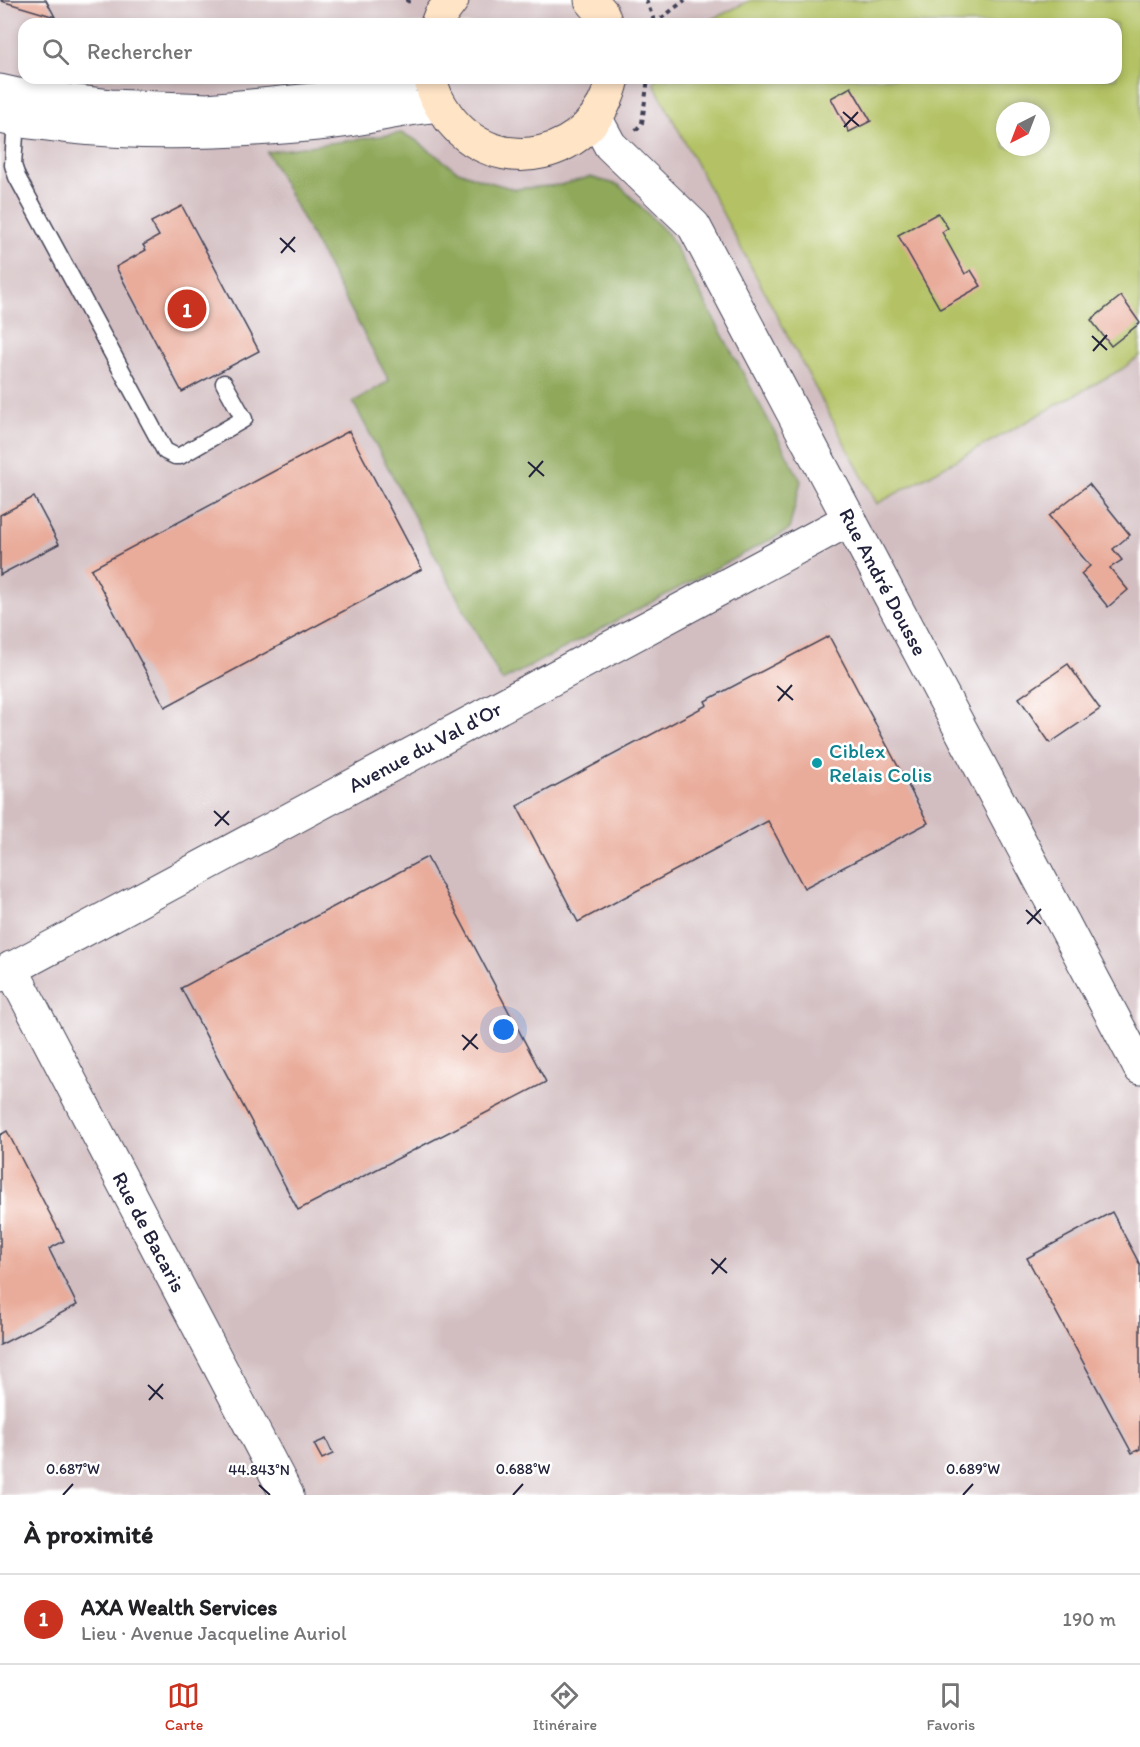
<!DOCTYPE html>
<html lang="fr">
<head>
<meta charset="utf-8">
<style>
	:root { --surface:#fff; --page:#f2f2f2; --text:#202124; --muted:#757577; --line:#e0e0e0; --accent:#c8321e }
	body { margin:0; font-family:Itim,sans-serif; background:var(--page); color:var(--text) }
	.compass { position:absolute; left:996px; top:102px; width:54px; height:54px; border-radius:50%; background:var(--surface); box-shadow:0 3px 9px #0003; rotate:222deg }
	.you { position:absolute; left:504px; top:1030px; width:21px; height:21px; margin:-15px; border:4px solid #fff; border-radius:50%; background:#1a73e8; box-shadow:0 0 0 9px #1a73e833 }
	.badge { display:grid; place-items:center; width:39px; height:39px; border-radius:50%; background:var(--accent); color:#fff; font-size:20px; font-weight:700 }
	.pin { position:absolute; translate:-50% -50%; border:3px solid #fff; box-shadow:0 2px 6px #0006 }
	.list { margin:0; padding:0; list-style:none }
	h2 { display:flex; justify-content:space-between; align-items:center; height:78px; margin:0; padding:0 24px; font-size:26px }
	h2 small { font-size:20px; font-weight:400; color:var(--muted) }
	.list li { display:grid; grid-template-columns:39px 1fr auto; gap:18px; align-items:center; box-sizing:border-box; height:90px; padding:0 24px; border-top:2px solid var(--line) }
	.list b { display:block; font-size:22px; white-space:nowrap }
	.list p { margin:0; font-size:20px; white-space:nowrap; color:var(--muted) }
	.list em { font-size:20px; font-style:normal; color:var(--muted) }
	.icon { flex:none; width:33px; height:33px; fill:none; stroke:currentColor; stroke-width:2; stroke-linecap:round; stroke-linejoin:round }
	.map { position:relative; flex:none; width:1140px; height:1495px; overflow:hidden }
	.search { position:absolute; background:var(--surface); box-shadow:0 3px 9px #0003; left:18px; right:18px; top:18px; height:66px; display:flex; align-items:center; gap:15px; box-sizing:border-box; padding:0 21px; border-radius:18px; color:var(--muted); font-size:22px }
	.sheet { height:168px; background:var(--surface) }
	nav { display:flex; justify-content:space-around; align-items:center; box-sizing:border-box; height:84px; border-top:2px solid var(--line); background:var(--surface); font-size:16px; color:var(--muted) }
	nav a { display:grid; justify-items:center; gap:3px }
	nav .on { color:var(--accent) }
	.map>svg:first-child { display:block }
	.industrial { fill:#d2bec1; fill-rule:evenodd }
	.green { fill:#b4c265; stroke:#6b7250; stroke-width:1.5; fill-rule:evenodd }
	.forest { fill:#8fa85a; stroke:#58654a; stroke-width:1.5 }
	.building { fill:#e9ab9a }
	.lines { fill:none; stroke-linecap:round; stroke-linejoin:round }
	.lane-casing { stroke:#414154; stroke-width:19 }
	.street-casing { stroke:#414154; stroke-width:35 }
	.secondary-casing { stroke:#414154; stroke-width:35 }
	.path { stroke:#414154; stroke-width:4; stroke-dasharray:4.5 4.5; stroke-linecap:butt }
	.lane { stroke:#fff; stroke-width:16 }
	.street { stroke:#fff; stroke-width:33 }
	.secondary { stroke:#ffe4c6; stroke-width:33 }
	.ticks { fill:none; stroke:#22223b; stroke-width:2 }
	.culture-dot { fill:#0f9aa8; stroke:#fff; stroke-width:2 }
	.labels { text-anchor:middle; stroke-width:5; stroke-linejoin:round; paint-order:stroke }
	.street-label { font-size:21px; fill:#22223b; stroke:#fff }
	.culture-label { font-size:21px; fill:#0d838f; stroke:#fff; text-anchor:start }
	.ticks-label { font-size:15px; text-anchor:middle; fill:#22223b; stroke:#fff; stroke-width:5; stroke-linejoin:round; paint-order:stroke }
</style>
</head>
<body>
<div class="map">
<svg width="1140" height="1495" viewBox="0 0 1140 1495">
	<rect width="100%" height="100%" fill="#fff"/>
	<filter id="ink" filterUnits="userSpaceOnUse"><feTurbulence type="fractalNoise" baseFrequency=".0167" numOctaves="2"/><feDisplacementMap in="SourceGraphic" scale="12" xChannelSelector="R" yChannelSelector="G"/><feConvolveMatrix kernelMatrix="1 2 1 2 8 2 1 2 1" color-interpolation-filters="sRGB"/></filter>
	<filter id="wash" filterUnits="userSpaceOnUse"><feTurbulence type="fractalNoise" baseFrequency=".008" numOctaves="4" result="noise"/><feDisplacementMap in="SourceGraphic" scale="24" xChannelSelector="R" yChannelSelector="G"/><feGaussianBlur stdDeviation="1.35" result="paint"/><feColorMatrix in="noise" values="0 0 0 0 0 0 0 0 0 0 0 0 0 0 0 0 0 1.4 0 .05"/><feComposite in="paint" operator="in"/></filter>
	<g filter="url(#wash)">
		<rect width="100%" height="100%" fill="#f3f1e0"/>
		<!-- industrial -->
		<path class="industrial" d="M0,0H1140V1495H0ZM24,24H1116V78H24ZM1005,111H1041V147H1005Z"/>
		<!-- green -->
		<path class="green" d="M751,0H1140V356L1122,369L877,504L654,84L656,78H1116V24H703ZM1005,111H1041V147H1005Z"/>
		<!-- forest -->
		<polygon class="forest" points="401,133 414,139 456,170 479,179 514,189 560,185 590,177 619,185 669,235 801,481 789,530 502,681 353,402 389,381 267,152"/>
		<g id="blocks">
			<!-- building -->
			<g class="building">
				<polygon points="46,0 55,17 1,1 1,0"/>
				<polygon points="851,87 871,121 849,132 831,98"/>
				<polygon points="182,206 259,351 182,392 116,267 146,250 143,245 159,236 151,222"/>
				<polygon points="938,213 948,228 942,232 965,274 971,270 981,286 940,309 898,235"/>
				<polygon points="1121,296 1140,323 1111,346 1091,320"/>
				<polygon points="349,431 422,569 165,707 91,569"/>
				<polygon points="1089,484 1130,535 1113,549 1122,560 1110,568 1128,590 1108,607 1081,574 1090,566 1049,516"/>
				<polygon points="34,497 59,544 0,575 0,515"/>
				<polygon points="829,636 928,823 804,888 768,821 578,922 517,806 707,705 705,701"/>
				<polygon points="1068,664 1100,709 1050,743 1019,698"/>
				<polygon points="427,857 546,1082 298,1210 181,988"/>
				<polygon points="7,1131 64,1241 49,1249 77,1305 0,1345 0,1135"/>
				<polygon points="1112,1212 1140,1265 1140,1449 1132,1453 1027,1258"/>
				<polygon points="326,1439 333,1454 322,1459 314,1444"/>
			</g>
		</g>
	</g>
	<g filter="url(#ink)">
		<use href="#blocks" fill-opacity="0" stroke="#414154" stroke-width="1.5"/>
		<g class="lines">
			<defs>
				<polyline id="lane" points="16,120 13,165 17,177 165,451 175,456 180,456 244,419 224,383"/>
				<g id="street">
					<polyline points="0,91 18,95 110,106 208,110 324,99 388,87 406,78"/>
					<path d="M0,117C21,122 42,123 63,126C151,136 239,132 327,123C365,119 402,108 440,105"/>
					<polyline points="596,119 610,145 694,226 1140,1068"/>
					<polyline points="11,968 287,1495"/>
					<polyline points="0,975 850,519"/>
				</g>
				<g id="secondary">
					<polyline points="591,0 602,13 606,24"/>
					<polyline points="437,24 440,16 452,0"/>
					<path d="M431,78C432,92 439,104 447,115C496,183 596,158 613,78"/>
				</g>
			</defs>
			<!-- lane casing -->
			<use href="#lane" class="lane-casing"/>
			<!-- street casing -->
			<use href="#street" class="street-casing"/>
			<!-- secondary casing -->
			<use href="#secondary" class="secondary-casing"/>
			<!-- path -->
			<g class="path">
				<polyline points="406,0 414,4"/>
				<polyline points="646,0 655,23"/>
				<polyline points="654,24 685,0"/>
				<polyline points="636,130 642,123 648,78"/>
			</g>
			<!-- lane -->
			<use href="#lane" class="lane"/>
			<!-- street -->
			<use href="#street" class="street"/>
			<!-- secondary -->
			<use href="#secondary" class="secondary"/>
		</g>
	</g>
	<!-- ticks -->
	<path class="ticks" d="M843,112L859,126M844,127L858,112M280,238L295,252M281,253L295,237M1092,336L1107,350M1093,351L1107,335M528,462L544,476M529,477L543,461M777,686L793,700M778,701L792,685M214,811L229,825M215,826L229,811M1026,910L1041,924M1027,924L1041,909M462,1035L478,1049M463,1050L477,1034M711,1259L727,1273M712,1274L726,1258M148,1385L163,1399M149,1400L163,1384M259,1485L270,1495M63,1495L73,1484M513,1495L523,1484M963,1495L973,1484"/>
	<!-- markers -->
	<circle class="culture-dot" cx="817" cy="763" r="6"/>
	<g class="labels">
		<!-- street labels -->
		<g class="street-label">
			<text transform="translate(883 582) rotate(62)" y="7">Rue André Dousse</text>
			<text transform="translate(425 747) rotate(-28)" y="7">Avenue du Val d'Or</text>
			<text transform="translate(149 1232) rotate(62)" y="7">Rue de Bacaris</text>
		</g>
		<!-- culture labels -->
		<g class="culture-label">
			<text x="829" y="758">Ciblex<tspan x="829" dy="24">Relais Colis</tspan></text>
		</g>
	</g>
	<g class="ticks-label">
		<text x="73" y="1474">0.687°W</text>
		<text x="523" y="1474">0.688°W</text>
		<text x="973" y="1474">0.689°W</text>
		<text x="259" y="1475">44.843°N</text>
	</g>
</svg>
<svg class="compass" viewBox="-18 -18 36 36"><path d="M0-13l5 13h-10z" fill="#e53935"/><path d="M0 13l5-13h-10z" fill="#757577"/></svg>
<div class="you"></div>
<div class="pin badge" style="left:187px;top:309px">1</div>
<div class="search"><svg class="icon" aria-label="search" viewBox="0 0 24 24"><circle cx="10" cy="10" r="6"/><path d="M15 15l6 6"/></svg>Rechercher</div>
</div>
<section class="sheet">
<h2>À proximité<small></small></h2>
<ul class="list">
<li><span class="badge">1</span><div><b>AXA Wealth Services</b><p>Lieu · Avenue Jacqueline Auriol</p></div><em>190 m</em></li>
</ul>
</section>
<nav>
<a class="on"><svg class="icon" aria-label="map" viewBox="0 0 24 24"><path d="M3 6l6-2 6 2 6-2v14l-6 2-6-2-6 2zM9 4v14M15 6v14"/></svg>Carte</a>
<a><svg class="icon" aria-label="directions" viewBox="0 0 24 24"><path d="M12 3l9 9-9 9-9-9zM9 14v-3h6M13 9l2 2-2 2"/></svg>Itinéraire</a>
<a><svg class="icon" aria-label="saved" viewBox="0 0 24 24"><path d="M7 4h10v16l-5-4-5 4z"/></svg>Favoris</a>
</nav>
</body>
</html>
